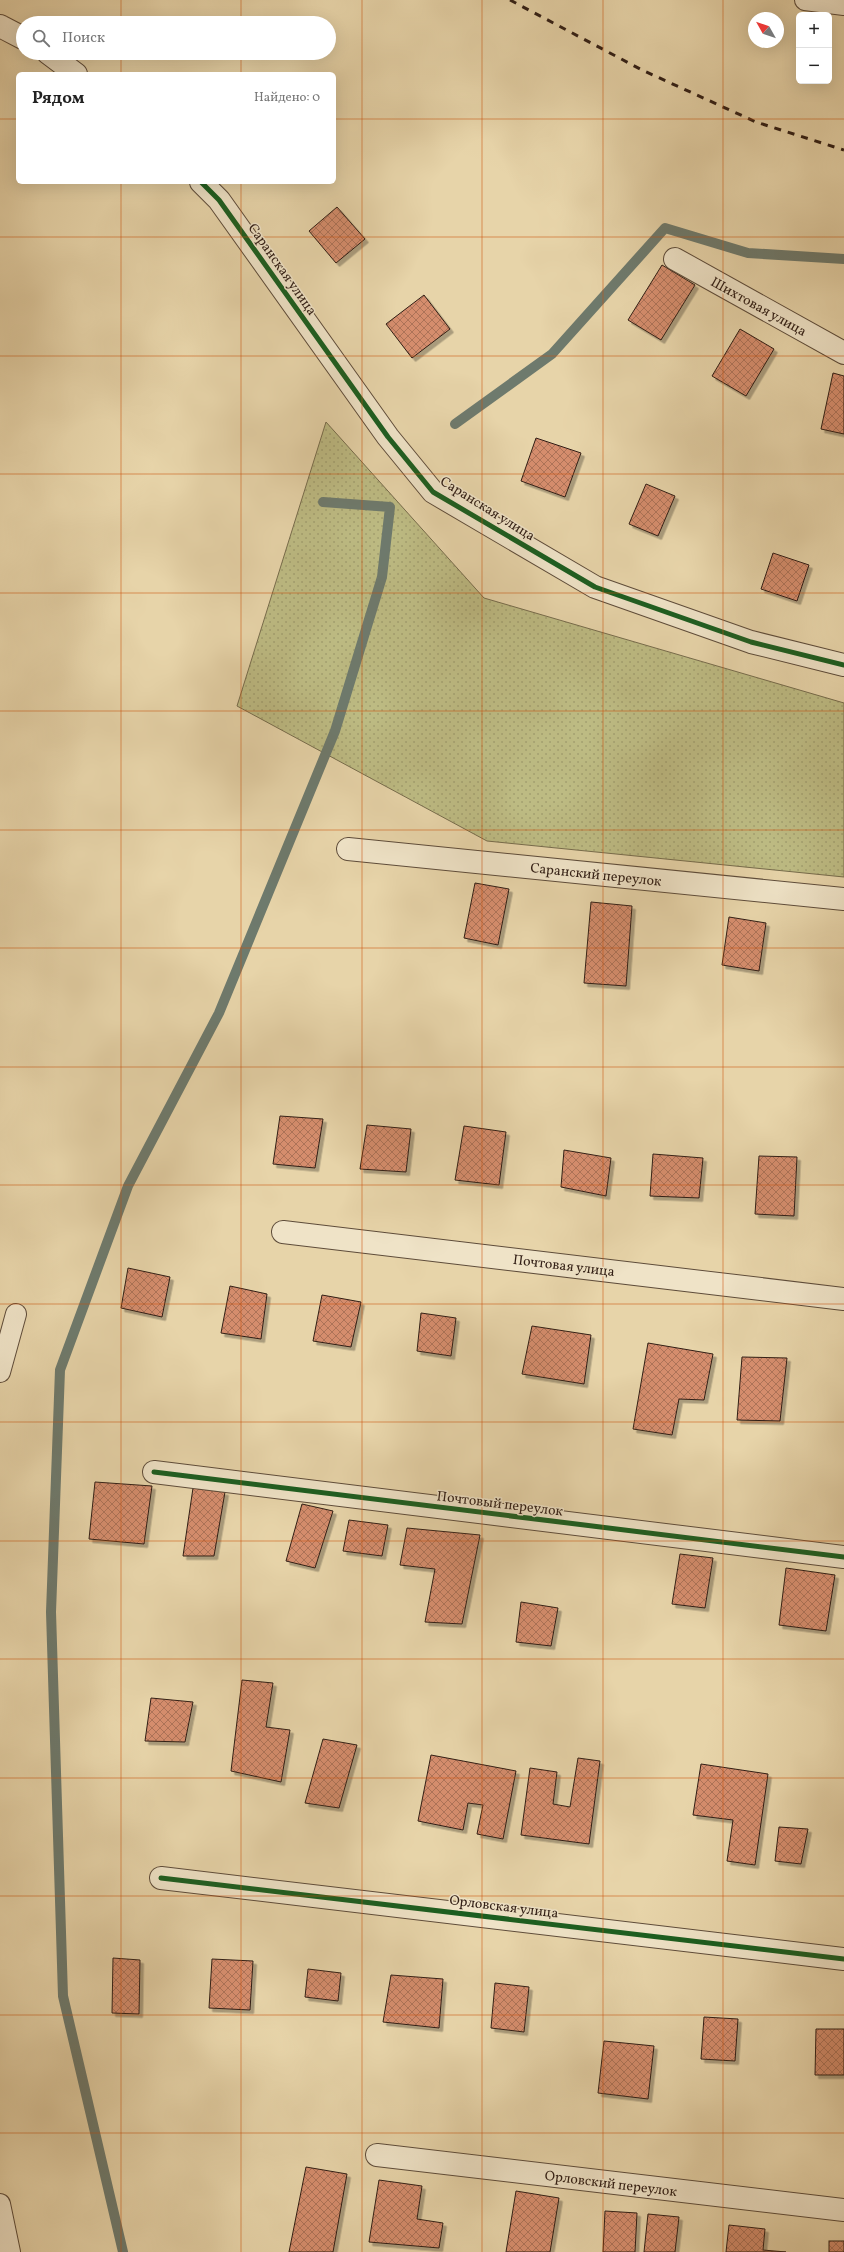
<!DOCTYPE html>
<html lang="ru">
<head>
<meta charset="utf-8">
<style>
	:root { --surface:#fff; --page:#f6f6f6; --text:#222; --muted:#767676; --line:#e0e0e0 }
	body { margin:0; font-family:Vollkorn,serif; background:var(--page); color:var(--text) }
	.controls { position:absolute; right:12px; top:12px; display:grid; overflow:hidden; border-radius:6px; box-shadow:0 4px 16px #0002 }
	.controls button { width:36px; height:36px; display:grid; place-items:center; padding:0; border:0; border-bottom:1px solid var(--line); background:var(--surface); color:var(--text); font:20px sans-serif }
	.compass { position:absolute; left:748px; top:12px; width:36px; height:36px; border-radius:50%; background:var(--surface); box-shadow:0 4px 16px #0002; rotate:310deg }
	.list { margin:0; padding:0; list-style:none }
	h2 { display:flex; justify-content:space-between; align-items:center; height:52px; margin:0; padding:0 16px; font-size:17px }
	h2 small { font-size:13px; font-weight:400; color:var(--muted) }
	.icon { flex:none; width:22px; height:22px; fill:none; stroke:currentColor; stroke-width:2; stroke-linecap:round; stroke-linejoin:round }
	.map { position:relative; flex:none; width:844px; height:2252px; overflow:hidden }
	.search { position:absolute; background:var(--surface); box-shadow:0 4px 16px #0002; left:16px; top:16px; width:320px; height:44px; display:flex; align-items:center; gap:10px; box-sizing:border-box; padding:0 14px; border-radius:22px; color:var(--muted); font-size:15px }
	.panel { position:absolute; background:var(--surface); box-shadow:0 4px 16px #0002; left:16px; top:72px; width:320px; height:112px; border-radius:6px }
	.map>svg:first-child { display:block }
	.grass { fill:url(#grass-dots); stroke:#776c4c }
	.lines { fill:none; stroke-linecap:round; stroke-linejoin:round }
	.stream { stroke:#6e7a6d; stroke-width:10 }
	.building { fill:url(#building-cross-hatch); stroke:#311e15; filter:url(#shadow) }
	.lane-casing { stroke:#5e4c3a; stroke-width:22 }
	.street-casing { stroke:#5e4c3a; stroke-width:24 }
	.lane { stroke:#efe3c7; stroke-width:20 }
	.street { stroke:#efe3c7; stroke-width:22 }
	.rail { stroke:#311e15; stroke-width:3; stroke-dasharray:7 7; stroke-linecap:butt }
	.cycleway-casing { stroke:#efe3c7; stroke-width:8 }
	.cycleway { stroke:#1b5e20; stroke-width:5 }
	.grid { fill:none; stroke:#cd500d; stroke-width:1; stroke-opacity:0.55 }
	.labels { text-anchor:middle; stroke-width:3; stroke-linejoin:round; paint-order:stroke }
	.street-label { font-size:14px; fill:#311e15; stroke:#efe3c7 }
</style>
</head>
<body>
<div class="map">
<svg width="844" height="2252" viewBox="0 0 844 2252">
	<defs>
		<pattern id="grass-dots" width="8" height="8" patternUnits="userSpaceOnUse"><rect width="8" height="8" fill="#bdbb83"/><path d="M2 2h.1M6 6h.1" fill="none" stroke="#a3a070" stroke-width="1.8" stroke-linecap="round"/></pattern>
		<pattern id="building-cross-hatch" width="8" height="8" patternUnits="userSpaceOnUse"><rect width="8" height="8" fill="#d58d6d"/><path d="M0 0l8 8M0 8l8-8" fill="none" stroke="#ad7358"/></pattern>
		<filter id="shadow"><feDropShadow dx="3.5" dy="3.5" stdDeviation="0" flood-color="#0004"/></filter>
	</defs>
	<rect width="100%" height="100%" fill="#e7d4a9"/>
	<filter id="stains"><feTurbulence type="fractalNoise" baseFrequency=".005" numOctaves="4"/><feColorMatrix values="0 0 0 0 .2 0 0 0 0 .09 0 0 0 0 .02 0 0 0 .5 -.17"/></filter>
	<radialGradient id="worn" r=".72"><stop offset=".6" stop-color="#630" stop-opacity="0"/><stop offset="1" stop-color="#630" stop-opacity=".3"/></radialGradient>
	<!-- grass -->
	<polygon class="grass" points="326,422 484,598 844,703 844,877 487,841 237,706"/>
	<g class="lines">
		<!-- stream -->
		<g class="stream">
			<polyline points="455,424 552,354 665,228 748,253 844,259"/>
			<polyline points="123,2252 63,1996 51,1612 60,1370 128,1186 219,1013 335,731 382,577 390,507 323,502"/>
		</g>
	</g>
	<!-- building -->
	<g class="building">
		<polygon points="337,207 365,239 336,263 309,231"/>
		<polygon points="662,265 695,285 661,340 628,320"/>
		<polygon points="424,295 450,329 412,358 386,324"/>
		<polygon points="740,329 774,349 746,396 712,376"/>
		<polygon points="833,373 844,376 844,434 821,429"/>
		<polygon points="536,438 581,453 565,497 521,481"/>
		<polygon points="646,484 675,496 658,536 629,524"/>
		<polygon points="773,553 809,565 797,601 761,589"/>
		<polygon points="475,883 509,889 498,945 464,938"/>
		<polygon points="591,902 632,906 626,986 584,983"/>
		<polygon points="729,917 766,923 759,971 722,965"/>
		<polygon points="280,1116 323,1119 315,1168 273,1164"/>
		<polygon points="367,1125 411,1129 406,1172 360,1169"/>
		<polygon points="464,1126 506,1132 499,1185 455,1180"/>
		<polygon points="564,1150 611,1158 606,1196 561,1187"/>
		<polygon points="653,1154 703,1158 699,1198 650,1196"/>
		<polygon points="759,1156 797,1157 794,1216 755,1214"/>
		<polygon points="128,1268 170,1277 162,1317 121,1308"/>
		<polygon points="230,1286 267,1294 261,1339 221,1333"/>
		<polygon points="322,1295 361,1302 351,1347 313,1341"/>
		<polygon points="421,1313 456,1318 451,1356 417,1351"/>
		<polygon points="532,1326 591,1335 584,1384 522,1374"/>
		<polygon points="648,1343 713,1354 704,1400 679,1399 672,1435 633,1429"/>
		<polygon points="742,1357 787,1358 780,1421 737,1420"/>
		<polygon points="95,1482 152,1486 144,1544 89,1539"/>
		<polygon points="193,1488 225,1492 214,1556 183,1556"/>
		<polygon points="302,1504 333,1511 315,1568 286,1561"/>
		<polygon points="349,1520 388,1525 382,1556 343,1551"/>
		<polygon points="407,1528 480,1535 462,1624 425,1622 435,1569 400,1565"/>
		<polygon points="680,1554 713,1558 705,1608 672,1604"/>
		<polygon points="786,1568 835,1575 826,1631 779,1625"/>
		<polygon points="521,1602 558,1608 551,1646 516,1642"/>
		<polygon points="242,1680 273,1683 266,1727 290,1730 281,1782 231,1771"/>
		<polygon points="151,1698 193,1702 185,1742 145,1741"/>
		<polygon points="323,1739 357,1745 339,1808 305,1803"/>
		<polygon points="431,1755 516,1771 503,1839 477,1834 483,1805 468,1803 463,1830 418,1821"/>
		<polygon points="578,1758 600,1761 589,1844 521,1835 530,1768 557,1772 553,1804 570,1807"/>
		<polygon points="701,1764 768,1774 755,1865 727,1861 733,1820 693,1815"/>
		<polygon points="779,1827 808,1829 801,1864 775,1861"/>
		<polygon points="113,1958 140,1960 139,2014 112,2013"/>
		<polygon points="212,1959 253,1961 250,2010 209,2008"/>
		<polygon points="308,1969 341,1973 338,2001 305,1997"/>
		<polygon points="391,1975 443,1979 439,2028 383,2022"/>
		<polygon points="495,1983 529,1987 524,2032 491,2028"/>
		<polygon points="704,2017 738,2019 735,2061 701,2059"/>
		<polygon points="816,2029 844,2029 844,2075 815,2075"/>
		<polygon points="604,2041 654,2046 648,2099 598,2093"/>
		<polygon points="306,2167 347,2174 333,2252 289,2252"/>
		<polygon points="379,2180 422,2186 417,2219 443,2223 439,2248 369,2242"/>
		<polygon points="516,2191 559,2198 550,2252 506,2252"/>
		<polygon points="605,2211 637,2213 635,2252 603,2252"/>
		<polygon points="648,2214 679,2217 675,2252 644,2252"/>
		<polygon points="729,2225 765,2229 763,2250 786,2252 726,2252"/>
		<rect x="829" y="2241" width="15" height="11"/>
	</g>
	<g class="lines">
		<defs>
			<g id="lane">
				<polyline points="805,0 844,5"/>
				<polyline points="0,1372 16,1314"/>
				<polyline points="0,2204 10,2252"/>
			</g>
			<g id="street">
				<polyline points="0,26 23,38"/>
				<polyline points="48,53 76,74"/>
				<polyline points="201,182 219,200 388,437 433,492 595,587 751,642 844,665"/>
				<polyline points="675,259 844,353"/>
				<polyline points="348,849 844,899"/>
				<polyline points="283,1232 844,1299"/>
				<polyline points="154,1472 844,1557"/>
				<polyline points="161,1878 844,1959"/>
				<polyline points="377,2155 844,2210"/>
			</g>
		</defs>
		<!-- lane casing -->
		<use href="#lane" class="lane-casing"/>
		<!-- street casing -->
		<use href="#street" class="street-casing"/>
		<!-- lane -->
		<use href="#lane" class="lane"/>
		<!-- street -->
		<use href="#street" class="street"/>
		<!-- rail -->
		<polyline class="rail" points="510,0 642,70 756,122 844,150"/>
		<defs>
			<g id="cycleway">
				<polyline points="201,182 219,200 388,437 433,492 595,587 751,642 844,665"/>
				<polyline points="154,1472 844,1557"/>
				<polyline points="161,1878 844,1959"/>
			</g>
		</defs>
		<!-- cycleway casing -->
		<use href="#cycleway" class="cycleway-casing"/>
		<!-- cycleway -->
		<use href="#cycleway" class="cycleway"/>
	</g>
	<!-- grid -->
	<path class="grid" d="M121,0V23M241,0V23M362,0V2252M482,0V2252M603,0V2252M723,0V2252M121,53V74M241,53V74M0,119H18M334,119H844M121,182V2252M241,182V2252M0,237H844M0,356H844M0,474H844M0,593H844M0,711H844M0,830H844M0,948H844M0,1067H844M0,1185H844M0,1304H844M0,1422H844M0,1541H844M0,1659H844M0,1778H844M0,1896H844M0,2015H844M0,2133H844"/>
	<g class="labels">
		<!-- street labels -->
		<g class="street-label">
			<text transform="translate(283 269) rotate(55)" y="5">Саранская улица</text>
			<text transform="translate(759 306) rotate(29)" y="5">Шихтовая улица</text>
			<text transform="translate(488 508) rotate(32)" y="5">Саранская улица</text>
			<text transform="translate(596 874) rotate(6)" y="5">Саранский переулок</text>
			<text transform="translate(564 1265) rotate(7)" y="5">Почтовая улица</text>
			<text transform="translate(500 1503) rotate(7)" y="5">Почтовый переулок</text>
			<text transform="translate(504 1906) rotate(7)" y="5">Орловская улица</text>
			<text transform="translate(611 2183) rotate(7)" y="5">Орловский переулок</text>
		</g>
	</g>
	<rect width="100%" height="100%" filter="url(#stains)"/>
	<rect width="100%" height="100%" fill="url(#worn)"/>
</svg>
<div class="controls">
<button>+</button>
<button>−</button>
</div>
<svg class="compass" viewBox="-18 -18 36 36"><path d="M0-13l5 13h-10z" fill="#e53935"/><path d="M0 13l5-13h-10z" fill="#767676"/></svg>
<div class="search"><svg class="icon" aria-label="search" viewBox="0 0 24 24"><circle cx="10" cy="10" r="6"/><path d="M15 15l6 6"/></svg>Поиск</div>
<section class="panel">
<h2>Рядом<small>Найдено: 0</small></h2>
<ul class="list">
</ul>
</section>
</div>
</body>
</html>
